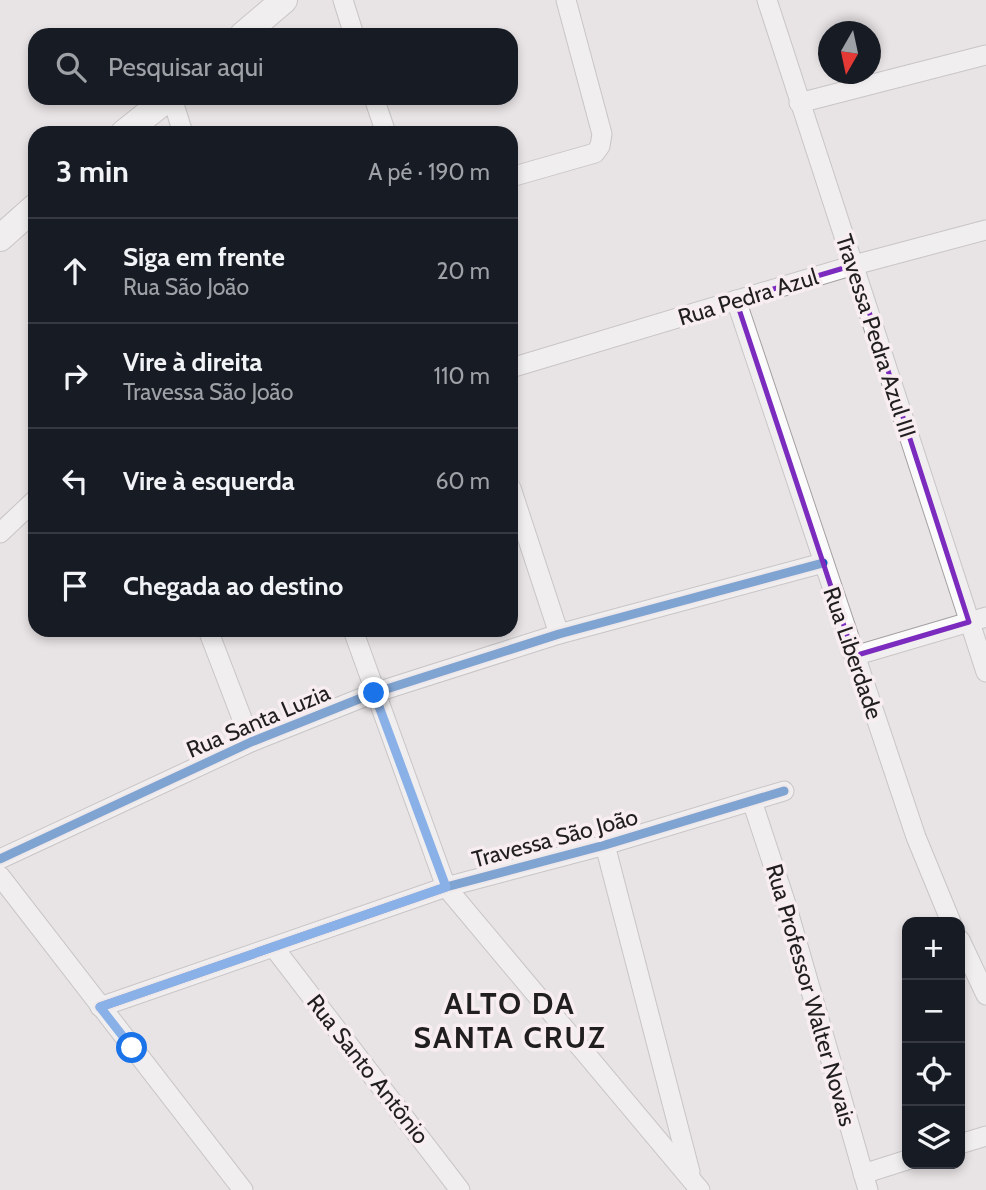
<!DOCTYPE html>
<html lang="pt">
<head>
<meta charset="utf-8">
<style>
	:root { --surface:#171b24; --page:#242831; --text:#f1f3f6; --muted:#9ea1a6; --line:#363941 }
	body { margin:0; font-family:Cabin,sans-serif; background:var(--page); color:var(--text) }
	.controls { position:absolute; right:21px; bottom:21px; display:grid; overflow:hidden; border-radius:14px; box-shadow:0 4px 10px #0003 }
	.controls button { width:63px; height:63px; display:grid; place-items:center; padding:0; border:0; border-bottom:2px solid var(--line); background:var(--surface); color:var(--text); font:35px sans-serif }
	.compass { position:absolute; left:818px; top:21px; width:63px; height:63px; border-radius:50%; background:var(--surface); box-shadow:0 4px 10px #0003; rotate:189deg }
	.stop { position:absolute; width:21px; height:21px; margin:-16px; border:5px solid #1a73e8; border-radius:50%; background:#fff }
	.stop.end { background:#1a73e8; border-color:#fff; box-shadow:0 2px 7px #0008 }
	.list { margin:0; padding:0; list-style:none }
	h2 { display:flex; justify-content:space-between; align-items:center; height:91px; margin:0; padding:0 28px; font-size:30px }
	h2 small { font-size:23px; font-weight:400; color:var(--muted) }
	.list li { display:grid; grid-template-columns:46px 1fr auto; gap:21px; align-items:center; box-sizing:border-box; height:105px; padding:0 28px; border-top:2px solid var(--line) }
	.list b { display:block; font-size:26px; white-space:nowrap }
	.list p { margin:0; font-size:23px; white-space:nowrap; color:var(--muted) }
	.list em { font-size:23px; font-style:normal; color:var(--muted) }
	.icon { flex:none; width:38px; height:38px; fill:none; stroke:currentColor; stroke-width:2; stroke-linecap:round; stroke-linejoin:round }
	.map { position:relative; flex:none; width:986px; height:1190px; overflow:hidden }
	.search { position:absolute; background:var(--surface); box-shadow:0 4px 10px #0003; left:28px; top:28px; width:490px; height:77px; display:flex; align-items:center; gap:18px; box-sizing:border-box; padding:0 24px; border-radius:21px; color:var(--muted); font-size:26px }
	.panel { position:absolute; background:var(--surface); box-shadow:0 4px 10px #0003; left:28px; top:126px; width:490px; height:511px; border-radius:21px }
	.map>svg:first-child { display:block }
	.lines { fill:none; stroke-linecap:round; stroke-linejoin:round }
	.street-casing { stroke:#a4a0a2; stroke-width:21 }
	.secondary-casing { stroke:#a4a0a2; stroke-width:28 }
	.street { stroke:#fcfbfb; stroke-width:19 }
	.secondary { stroke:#fcfbfb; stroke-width:26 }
	.cycleway-casing { stroke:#f8eef2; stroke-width:13 }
	.cycleway { stroke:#0057b8; stroke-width:9 }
	.route { stroke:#1a73e8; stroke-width:9 }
	.marked { fill:none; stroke:#7b2cbf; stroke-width:5; stroke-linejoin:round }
	.labels { text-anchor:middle; stroke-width:7; stroke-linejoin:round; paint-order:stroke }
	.street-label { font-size:23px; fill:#211e1f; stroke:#f8eef2 }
	.district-label { font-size:30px; font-weight:bold; letter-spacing:2px; fill:#211e1f; stroke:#f8eef2 }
</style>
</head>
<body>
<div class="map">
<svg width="986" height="1190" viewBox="0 0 986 1190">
	<rect width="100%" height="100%" fill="#e8e3e5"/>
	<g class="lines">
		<defs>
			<g id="street">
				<polyline points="343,0 354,35"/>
				<polyline points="767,0 986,672"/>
				<polyline points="172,98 183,133"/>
				<polyline points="374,98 386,133"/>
				<polyline points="799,103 986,55"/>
				<polyline points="511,177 595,153 600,146 602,134 566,0"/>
				<polyline points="736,300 916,837 951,922"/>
				<polyline points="511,368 854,265 986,230"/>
				<polyline points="511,488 559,634"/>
				<polyline points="0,533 35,500"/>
				<polyline points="208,630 251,742"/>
				<polyline points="353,630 446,887 700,1190"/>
				<polyline points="854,656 986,617"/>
				<polyline points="752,801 786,904 868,1190"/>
				<polyline points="605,845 690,1172"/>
				<polyline points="0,859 251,742 374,693 559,634 823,563"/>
				<polyline points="0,876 243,1190"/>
				<polyline points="960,940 986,995"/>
				<polyline points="275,949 460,1190"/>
				<polyline points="100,1007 446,887 605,845 784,791"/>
				<polyline points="960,1144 986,1136"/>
				<polyline points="863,1174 907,1160"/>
			</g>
			<g id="secondary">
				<polyline points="243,35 284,0"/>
				<polyline points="124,133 168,98"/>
				<polyline points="0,238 35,207"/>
			</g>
		</defs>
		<!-- street casing -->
		<use href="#street" class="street-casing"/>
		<!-- secondary casing -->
		<use href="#secondary" class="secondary-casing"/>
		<!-- street -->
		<use href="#street" class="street"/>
		<!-- secondary -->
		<use href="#secondary" class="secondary"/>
		<defs>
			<g id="cycleway">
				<polyline points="0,859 251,742 374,693 559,634 823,563"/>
				<polyline points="100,1007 446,887 605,845 784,791"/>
			</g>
		</defs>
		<!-- cycleway casing -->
		<use href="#cycleway" class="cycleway-casing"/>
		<!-- cycleway -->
		<use href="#cycleway" class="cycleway"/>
	</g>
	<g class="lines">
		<!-- route -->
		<polyline class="route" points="132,1048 100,1007 446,887 374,693"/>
	</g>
	<!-- marked area -->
	<path d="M0 0H986V1190H0ZM854,265L969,622L854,656L736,300Z" fill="#e8e3e5" fill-opacity=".55" fill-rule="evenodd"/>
	<path class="marked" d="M854,265L969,622L854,656L736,300Z"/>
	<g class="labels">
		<!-- street labels -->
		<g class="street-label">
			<text transform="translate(748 297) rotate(-17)" y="8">Rua Pedra Azul</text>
			<text transform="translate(876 336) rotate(72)" y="8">Travessa Pedra Azul III</text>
			<text transform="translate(853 653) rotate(71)" y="8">Rua Liberdade</text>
			<text transform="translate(258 721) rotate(-23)" y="8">Rua Santa Luzia</text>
			<text transform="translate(555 838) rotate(-15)" y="8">Travessa São João</text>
			<text transform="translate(811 995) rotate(74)" y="8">Rua Professor Walter Novais</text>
			<text transform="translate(368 1069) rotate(52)" y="8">Rua Santo Antônio</text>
		</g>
		<!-- district labels -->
		<g class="district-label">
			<text x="510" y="1014">ALTO DA<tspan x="510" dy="34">SANTA CRUZ</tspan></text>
		</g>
	</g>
</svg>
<div class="controls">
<button>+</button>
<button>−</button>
<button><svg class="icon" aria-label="locate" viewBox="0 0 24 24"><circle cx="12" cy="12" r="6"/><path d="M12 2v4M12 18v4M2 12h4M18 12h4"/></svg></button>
<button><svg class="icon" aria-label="layers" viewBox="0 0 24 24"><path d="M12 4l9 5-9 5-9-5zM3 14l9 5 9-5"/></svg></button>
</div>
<svg class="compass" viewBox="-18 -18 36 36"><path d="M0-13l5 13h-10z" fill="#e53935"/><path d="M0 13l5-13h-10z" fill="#9ea1a6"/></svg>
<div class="stop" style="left:132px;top:1048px"></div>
<div class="stop end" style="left:374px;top:693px"></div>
<div class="search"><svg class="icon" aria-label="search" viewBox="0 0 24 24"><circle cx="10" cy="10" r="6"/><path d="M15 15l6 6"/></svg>Pesquisar aqui</div>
<section class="panel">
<h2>3 min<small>A pé · 190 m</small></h2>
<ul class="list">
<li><svg class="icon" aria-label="ahead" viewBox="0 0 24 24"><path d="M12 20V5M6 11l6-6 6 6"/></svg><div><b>Siga em frente</b><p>Rua São João</p></div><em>20 m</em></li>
<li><svg class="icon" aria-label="right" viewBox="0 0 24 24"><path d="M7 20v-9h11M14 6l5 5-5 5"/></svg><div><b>Vire à direita</b><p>Travessa São João</p></div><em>110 m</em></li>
<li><svg class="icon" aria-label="left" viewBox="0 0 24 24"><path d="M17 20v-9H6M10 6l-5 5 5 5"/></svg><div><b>Vire à esquerda</b></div><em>60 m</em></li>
<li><svg class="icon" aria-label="arrive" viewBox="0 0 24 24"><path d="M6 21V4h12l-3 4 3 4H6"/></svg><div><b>Chegada ao destino</b></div></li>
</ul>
</section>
</div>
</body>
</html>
